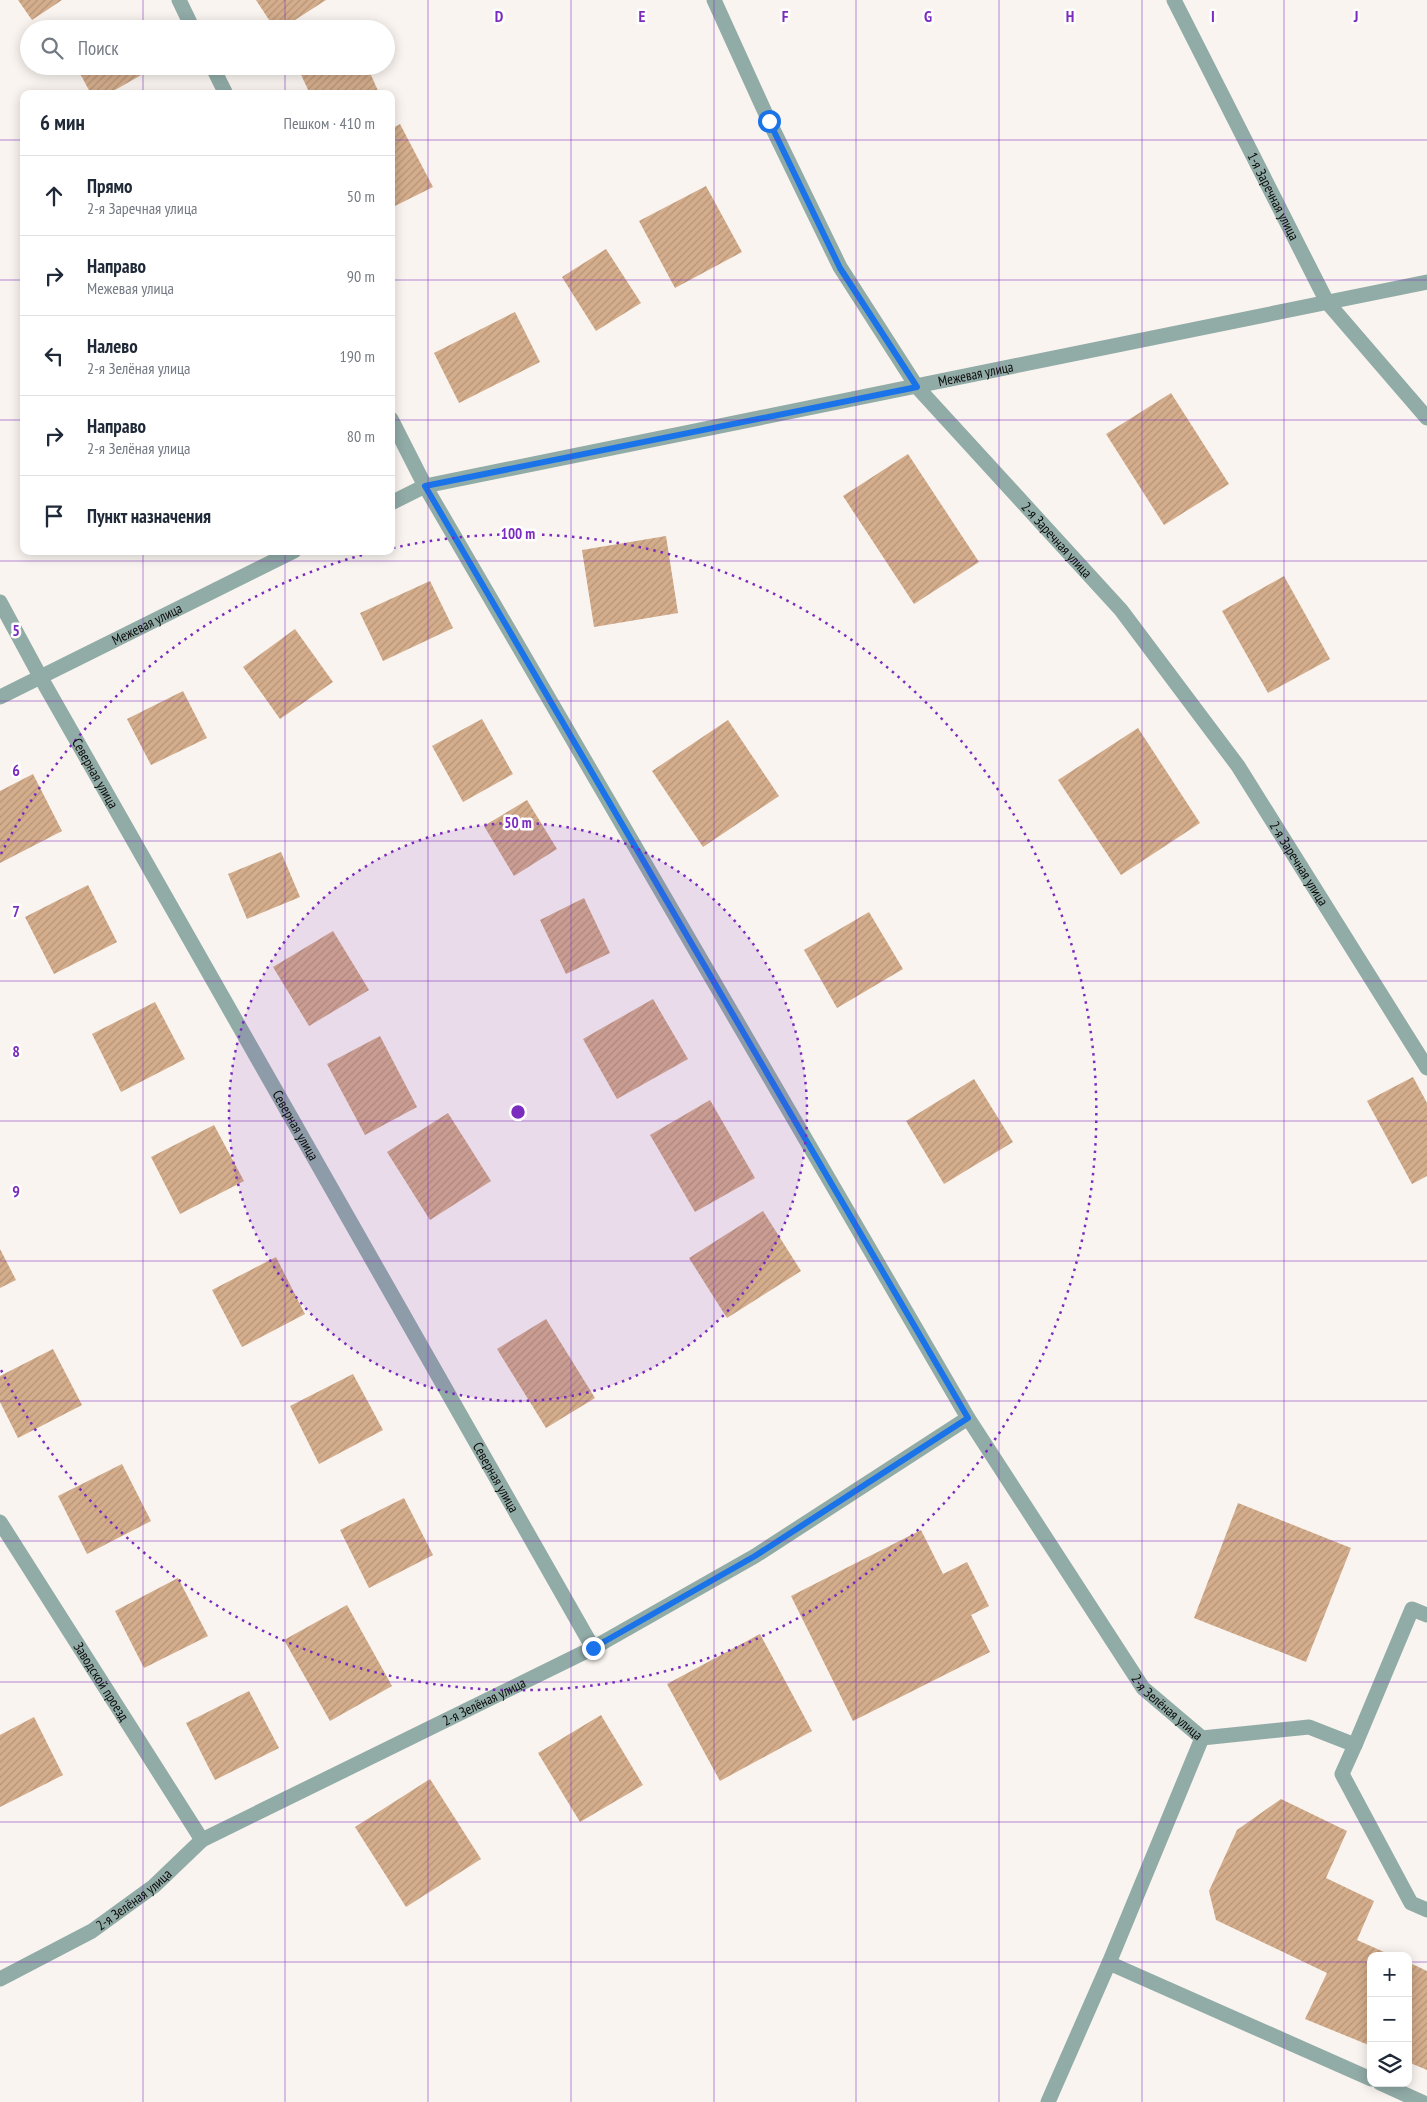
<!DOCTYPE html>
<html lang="ru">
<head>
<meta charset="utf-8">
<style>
	:root { --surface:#fff; --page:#f6f6f7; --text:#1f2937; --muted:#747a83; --line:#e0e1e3 }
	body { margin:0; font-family:"PT Sans Narrow",sans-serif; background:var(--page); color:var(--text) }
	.controls { position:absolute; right:15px; bottom:15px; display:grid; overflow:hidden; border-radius:10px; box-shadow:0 2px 12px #0003 }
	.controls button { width:45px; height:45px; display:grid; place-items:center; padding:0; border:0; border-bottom:1px solid var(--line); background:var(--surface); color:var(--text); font:25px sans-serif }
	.stop { position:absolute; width:15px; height:15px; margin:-11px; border:4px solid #1a73e8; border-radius:50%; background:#fff }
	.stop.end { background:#1a73e8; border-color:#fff; box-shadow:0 1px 5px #0008 }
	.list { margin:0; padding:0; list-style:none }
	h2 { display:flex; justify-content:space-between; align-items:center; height:65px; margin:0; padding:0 20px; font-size:21px }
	h2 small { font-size:16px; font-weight:400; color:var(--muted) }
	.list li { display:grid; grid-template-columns:32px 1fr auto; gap:15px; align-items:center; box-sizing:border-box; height:80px; padding:0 20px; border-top:1px solid var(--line) }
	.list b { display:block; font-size:19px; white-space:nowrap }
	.list p { margin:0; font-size:16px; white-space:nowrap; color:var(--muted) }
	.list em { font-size:16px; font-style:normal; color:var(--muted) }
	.icon { flex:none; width:28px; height:28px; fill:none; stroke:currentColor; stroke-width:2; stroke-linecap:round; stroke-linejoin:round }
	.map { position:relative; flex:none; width:1427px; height:2102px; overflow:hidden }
	.search { position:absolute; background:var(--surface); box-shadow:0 2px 12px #0003; left:20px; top:20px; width:375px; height:55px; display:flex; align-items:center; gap:12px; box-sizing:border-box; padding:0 18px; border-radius:28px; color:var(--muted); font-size:19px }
	.panel { position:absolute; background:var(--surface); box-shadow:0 2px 12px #0003; left:20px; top:90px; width:375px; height:465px; border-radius:10px }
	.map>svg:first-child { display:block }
	.building { fill:url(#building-hatch) }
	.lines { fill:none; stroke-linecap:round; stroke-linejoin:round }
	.service { stroke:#91aba7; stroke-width:15 }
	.minor { stroke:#91aba7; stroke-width:15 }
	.route { stroke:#1a73e8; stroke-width:6 }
	.grid { fill:none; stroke:#7b2cbf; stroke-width:1; stroke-opacity:0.55 }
	.ring { fill:none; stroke:#7b2cbf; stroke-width:2.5; stroke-dasharray:2.5 5 }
	.labels { text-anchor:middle; stroke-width:5; stroke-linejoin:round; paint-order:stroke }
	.street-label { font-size:14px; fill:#0d0b09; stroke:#fff }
	.grid-label { font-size:16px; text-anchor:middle; font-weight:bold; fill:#7b2cbf; stroke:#fff; stroke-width:5; stroke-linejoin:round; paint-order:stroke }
	.centre { fill:#7b2cbf; stroke:#fff; stroke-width:2.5 }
	.ring-label { font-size:15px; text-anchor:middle; font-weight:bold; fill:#7b2cbf; stroke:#fff; stroke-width:5; stroke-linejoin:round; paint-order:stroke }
</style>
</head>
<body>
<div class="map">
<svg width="1427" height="2102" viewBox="0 0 1427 2102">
	<defs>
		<pattern id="building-hatch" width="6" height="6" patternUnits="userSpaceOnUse" patternTransform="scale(1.25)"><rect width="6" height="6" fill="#d4ad8c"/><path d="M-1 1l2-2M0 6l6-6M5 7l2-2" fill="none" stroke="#b59477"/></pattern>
	</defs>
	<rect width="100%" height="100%" fill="#f9f4ef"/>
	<!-- building -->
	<g class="building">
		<polygon points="18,0 62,0 32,20"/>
		<polygon points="256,0 326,0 281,29 275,29"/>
		<polygon points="76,66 139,66 143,74 108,94 91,94"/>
		<polygon points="297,66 367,66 379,93 310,94"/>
		<polygon points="400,124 433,187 391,208 391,129"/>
		<polygon points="706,186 742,252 675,288 639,221"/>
		<polygon points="606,249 641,303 596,331 562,277"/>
		<polygon points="515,312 540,362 459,403 434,353"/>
		<polygon points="1171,393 1229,484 1164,525 1106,434"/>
		<polygon points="908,454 979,562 914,604 843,496"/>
		<polygon points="666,536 678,613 594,627 582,550"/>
		<polygon points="1284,576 1330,659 1268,693 1222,611"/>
		<polygon points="430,581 453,628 383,661 360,613"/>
		<polygon points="295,629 333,682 280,719 243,667"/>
		<polygon points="183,691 207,738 151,765 127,719"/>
		<polygon points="482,719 513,774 463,802 432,746"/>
		<polygon points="728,720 779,796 703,847 652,771"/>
		<polygon points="1138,728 1200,823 1121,875 1058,780"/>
		<polygon points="33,774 62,831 0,863 0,791"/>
		<polygon points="527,800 557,849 514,876 484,826"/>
		<polygon points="281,852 300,897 247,919 228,874"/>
		<polygon points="88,885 117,942 54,974 25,917"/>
		<polygon points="584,898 610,953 566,974 540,920"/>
		<polygon points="869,912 903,969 837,1008 804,950"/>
		<polygon points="333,931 369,990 309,1026 273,967"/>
		<polygon points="653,999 688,1059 617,1099 583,1039"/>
		<polygon points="155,1002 185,1059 121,1092 92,1034"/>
		<polygon points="380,1036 417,1107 365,1135 327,1064"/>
		<polygon points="1413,1077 1427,1103 1427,1176 1412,1184 1367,1101"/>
		<polygon points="974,1079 1013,1142 944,1184 906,1121"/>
		<polygon points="710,1100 755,1178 695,1212 650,1135"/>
		<polygon points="448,1113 491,1181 430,1220 387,1152"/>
		<polygon points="214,1125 244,1181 180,1214 151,1157"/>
		<polygon points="763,1211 801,1271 727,1318 689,1258"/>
		<polygon points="0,1249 16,1280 0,1288"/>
		<polygon points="276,1257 305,1314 242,1347 212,1290"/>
		<polygon points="546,1319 595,1398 546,1428 497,1349"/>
		<polygon points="53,1349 82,1405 18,1438 0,1402 0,1376"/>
		<polygon points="353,1374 383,1430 319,1464 290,1406"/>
		<polygon points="122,1464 151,1521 87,1554 58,1496"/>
		<polygon points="404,1498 433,1555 369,1588 340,1530"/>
		<polygon points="1238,1503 1351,1548 1306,1662 1194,1618"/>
		<polygon points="921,1530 943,1574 967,1562 989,1606 971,1615 990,1652 853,1721 791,1596"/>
		<polygon points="178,1578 208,1636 144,1668 115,1611"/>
		<polygon points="347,1605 392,1686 330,1721 284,1640"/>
		<polygon points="760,1634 812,1731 720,1781 667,1684"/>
		<polygon points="249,1691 279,1748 215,1780 186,1723"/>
		<polygon points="601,1715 643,1785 580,1822 538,1753"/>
		<polygon points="34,1717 63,1775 0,1807 0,1735"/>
		<polygon points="430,1779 481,1859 406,1907 355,1827"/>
		<polygon points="1281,1799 1347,1831 1326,1878 1374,1901 1357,1940 1393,1956 1371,1956 1371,2046 1305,2019 1327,1973 1216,1920 1209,1891 1237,1830"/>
		<polygon points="1408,1962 1427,1971 1427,2070 1408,2062"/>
	</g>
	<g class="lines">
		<!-- service -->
		<g class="service">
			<polyline points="1327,302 1427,418"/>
			<polyline points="1109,1963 1371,2079"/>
			<polyline points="1380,2083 1422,2102"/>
		</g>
		<!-- minor -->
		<g class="minor">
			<polyline points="179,0 193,29"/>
			<path id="s1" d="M714,0L769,121L840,267L917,387L1121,610L1238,766L1427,1068"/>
			<path id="s2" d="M1174,0L1327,302"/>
			<polyline points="212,66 226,94"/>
			<path id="s3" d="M391,419L425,486L968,1418L1143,1688L1202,1738L1109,1963L1048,2102"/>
			<path id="s4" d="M391,503L425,486L1427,282"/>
			<path id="s5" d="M0,602L41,678L593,1648"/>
			<path id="s6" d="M0,697L294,551"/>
			<path id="s7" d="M0,1522L202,1840"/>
			<polyline points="1202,1738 1309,1727 1355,1745 1412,1609 1427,1615"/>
			<polyline points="1355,1745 1342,1774 1411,1903 1427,1910"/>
			<path id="s8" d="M0,1979L92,1931L154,1886L202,1840L593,1648L755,1556L968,1418"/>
		</g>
	</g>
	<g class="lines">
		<!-- route -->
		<polyline class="route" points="593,1648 755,1556 968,1418 425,486 917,387 840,268 769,121"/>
	</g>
	<!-- grid -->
	<path class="grid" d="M143,0V29M285,0V29M428,0V2102M571,0V2102M714,0V2102M856,0V2102M999,0V2102M1142,0V2102M1284,0V2102M143,66V94M285,66V94M0,140H24M391,140H1427M0,280H24M391,280H1427M0,420H24M391,420H1427M143,551V2102M285,551V2102M0,561H1427M0,701H1427M0,841H1427M0,981H1427M0,1121H1427M0,1261H1427M0,1401H1427M0,1541H1427M0,1682H1427M0,1822H1427M0,1962H1371M1408,1962H1427"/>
	<!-- distance rings -->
	<circle cx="518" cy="1112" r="289" fill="#7b2cbf" fill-opacity=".12"/>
	<g class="ring">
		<circle cx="518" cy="1112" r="289"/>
		<path d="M1 854A578 578 0 0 1 373 552M393 548A578 578 0 1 1 1 1370"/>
	</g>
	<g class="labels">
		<!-- street labels -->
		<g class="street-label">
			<text dy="5" stroke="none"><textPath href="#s2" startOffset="220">1-я Заречная улица</textPath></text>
			<text dy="5" stroke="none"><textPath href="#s4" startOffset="600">Межевая улица</textPath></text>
			<text dy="5" stroke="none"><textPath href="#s1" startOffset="645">2-я Заречная улица</textPath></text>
			<text dy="5" stroke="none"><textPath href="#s6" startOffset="164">Межевая улица</textPath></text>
			<text dy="5" stroke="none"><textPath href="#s5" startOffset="196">Северная улица</textPath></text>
			<text dy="5" stroke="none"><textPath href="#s1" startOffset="1050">2-я Заречная улица</textPath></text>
			<text dy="5" stroke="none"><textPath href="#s5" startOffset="601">Северная улица</textPath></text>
			<text dy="5" stroke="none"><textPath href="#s5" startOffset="1006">Северная улица</textPath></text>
			<text dy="5" stroke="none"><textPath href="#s7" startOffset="189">Заводской проезд</textPath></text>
			<text dy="5" stroke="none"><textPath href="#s8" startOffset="561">2-я Зелёная улица</textPath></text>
			<text dy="5" stroke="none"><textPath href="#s3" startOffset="1506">2-я Зелёная улица</textPath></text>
			<text dy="5" stroke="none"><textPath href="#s8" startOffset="156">2-я Зелёная улица</textPath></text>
		</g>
	</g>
	<g class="grid-label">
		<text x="499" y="22">D</text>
		<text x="642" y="22">E</text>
		<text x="785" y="22">F</text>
		<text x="928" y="22">G</text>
		<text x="1070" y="22">H</text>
		<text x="1213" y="22">I</text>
		<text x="1356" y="22">J</text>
		<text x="16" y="636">5</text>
		<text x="16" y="776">6</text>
		<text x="16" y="917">7</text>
		<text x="16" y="1057">8</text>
		<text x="16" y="1197">9</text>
	</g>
	<circle cx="518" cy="1112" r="8" class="centre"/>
	<g class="ring-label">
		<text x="518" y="539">100 m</text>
		<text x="518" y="828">50 m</text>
	</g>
</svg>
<div class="controls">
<button>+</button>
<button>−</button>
<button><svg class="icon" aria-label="layers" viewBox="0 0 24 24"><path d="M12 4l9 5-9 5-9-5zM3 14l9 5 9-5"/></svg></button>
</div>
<div class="stop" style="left:769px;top:121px"></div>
<div class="stop end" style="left:593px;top:1648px"></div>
<div class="search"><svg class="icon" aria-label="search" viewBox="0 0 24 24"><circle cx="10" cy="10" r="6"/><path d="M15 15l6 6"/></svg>Поиск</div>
<section class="panel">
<h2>6 мин<small>Пешком · 410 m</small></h2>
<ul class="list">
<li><svg class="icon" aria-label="ahead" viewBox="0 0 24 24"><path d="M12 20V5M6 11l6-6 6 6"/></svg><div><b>Прямо</b><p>2-я Заречная улица</p></div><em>50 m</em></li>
<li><svg class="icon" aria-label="right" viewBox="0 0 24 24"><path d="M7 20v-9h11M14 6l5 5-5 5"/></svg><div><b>Направо</b><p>Межевая улица</p></div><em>90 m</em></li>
<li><svg class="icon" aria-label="left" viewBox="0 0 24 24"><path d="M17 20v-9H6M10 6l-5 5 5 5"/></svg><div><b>Налево</b><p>2-я Зелёная улица</p></div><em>190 m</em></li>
<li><svg class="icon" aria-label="right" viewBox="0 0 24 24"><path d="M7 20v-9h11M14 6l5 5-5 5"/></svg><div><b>Направо</b><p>2-я Зелёная улица</p></div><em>80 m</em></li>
<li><svg class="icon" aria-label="arrive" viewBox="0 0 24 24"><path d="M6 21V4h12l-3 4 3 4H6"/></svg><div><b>Пункт назначения</b></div></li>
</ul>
</section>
</div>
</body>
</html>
